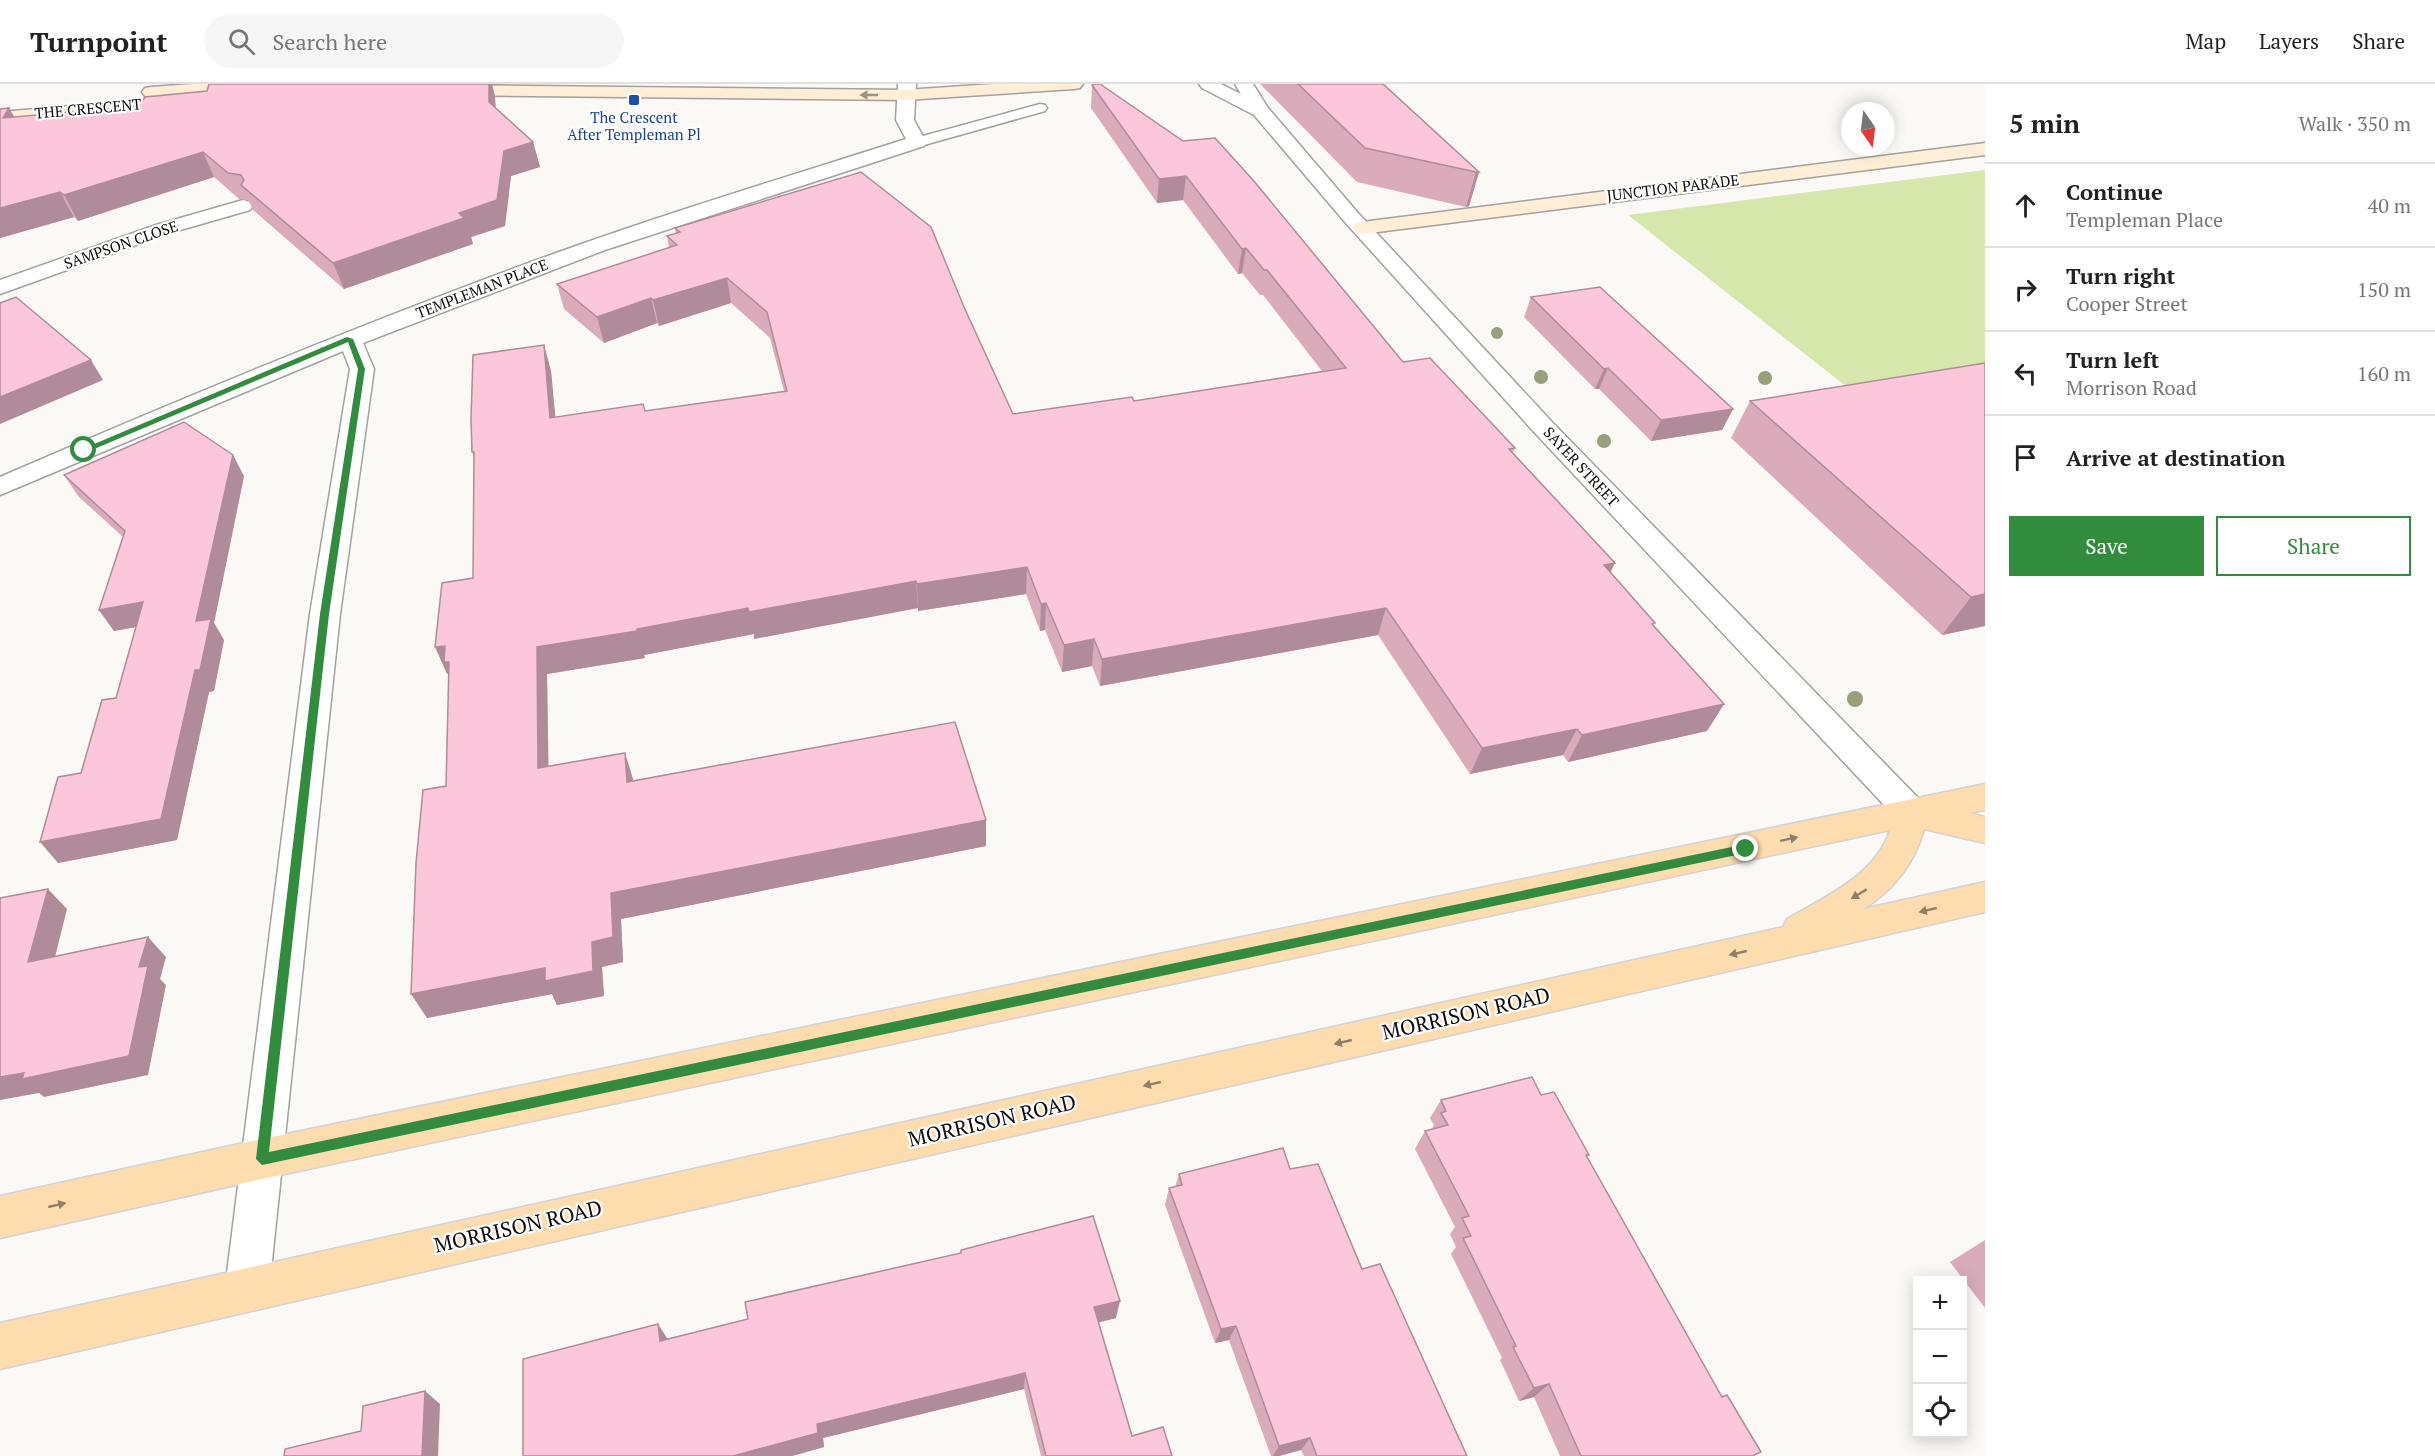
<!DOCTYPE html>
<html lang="en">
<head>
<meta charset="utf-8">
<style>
	:root { --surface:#fff; --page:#f6f6f6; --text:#222; --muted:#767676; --line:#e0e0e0; --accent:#328c3d }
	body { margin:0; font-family:"PT Serif",serif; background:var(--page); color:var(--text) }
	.controls { position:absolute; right:18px; bottom:18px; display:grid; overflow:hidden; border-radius:0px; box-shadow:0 3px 15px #0003 }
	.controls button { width:54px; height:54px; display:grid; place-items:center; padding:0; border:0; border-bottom:2px solid var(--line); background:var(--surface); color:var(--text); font:30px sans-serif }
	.compass { position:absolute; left:1841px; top:18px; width:54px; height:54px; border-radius:50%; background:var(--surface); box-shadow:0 3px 15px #0003; rotate:166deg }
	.stop { position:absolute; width:18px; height:18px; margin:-14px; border:4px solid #328c3d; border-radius:50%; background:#fff }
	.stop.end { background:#328c3d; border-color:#fff; box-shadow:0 2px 6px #0008 }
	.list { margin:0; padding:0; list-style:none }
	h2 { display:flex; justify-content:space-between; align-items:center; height:78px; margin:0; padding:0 24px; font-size:26px }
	h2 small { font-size:20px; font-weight:400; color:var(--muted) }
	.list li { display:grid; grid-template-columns:39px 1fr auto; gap:18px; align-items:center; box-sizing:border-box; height:84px; padding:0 24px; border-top:2px solid var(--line) }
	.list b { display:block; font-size:22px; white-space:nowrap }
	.list p { margin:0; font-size:20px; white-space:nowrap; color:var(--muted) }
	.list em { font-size:20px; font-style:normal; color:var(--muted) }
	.actions { display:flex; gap:12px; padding:18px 24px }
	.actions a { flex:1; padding:14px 0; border:2px solid var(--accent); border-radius:0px; text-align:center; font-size:21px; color:var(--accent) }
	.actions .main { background:var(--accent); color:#fff }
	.icon { flex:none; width:33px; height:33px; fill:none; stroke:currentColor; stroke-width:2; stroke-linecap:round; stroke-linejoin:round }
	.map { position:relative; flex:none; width:1985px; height:1372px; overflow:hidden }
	header { display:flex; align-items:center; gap:36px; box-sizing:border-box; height:84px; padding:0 30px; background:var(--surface); border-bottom:2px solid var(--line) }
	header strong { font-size:28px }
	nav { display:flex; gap:33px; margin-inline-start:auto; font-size:21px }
	.search { width:420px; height:54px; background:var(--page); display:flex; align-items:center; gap:15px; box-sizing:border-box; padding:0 21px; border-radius:33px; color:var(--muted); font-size:22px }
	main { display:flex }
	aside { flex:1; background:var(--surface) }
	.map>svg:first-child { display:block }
	.green { fill:#d6e7ac }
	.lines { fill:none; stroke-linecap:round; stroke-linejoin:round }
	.lane-casing { stroke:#a2a19d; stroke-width:3 }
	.street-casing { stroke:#a2a19d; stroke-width:3 }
	.secondary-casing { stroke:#a2a19d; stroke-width:3 }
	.primary-casing { stroke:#d3d3d3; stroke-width:3 }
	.lane { fill:#fff; fill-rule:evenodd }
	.street { fill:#fff; fill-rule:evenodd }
	.secondary { fill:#feeed6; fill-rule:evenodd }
	.primary { fill:#fddcae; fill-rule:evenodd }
	.tree { fill:#989f79 }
	.wall { fill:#d9abbb }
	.shaded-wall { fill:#b08b99 }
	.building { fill:#fcc7da; stroke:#b08b99; stroke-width:1.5 }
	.oneway { fill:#9d9384 }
	.oneway2 { fill:#917e64 }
	.route { fill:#328c3d }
	.transit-dot { fill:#1a4fb4; stroke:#fff; stroke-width:2 }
	.labels { text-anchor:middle; stroke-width:4.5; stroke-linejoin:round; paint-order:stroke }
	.far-street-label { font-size:15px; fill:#0c0b0a; stroke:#fff }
	.far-transit-label { font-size:15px; fill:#164399; stroke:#fff }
	.near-street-label { font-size:21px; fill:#0c0b0a; stroke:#fff }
</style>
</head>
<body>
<header>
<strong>Turnpoint</strong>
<div class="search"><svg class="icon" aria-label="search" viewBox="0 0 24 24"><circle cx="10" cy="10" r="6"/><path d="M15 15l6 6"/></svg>Search here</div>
<nav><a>Map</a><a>Layers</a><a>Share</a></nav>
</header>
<main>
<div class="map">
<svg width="1985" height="1372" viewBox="0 0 1985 1372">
	<rect width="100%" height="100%" fill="#faf9f5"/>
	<!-- green -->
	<polygon class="green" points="1985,86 1985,309 1875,325 1628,131"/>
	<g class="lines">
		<defs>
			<polygon id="lane" points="1040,20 1045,21 1047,24 1045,27 917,63 909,58 912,55"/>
			<g id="street">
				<path d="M898,0H916L914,36L926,58L924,62L605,166L363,259L374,285L340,530L269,1205L263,1221L247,1227L231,1221L225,1205L310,530L350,285L343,267L0,411V393C180,315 361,240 545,173C664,130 786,93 906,55L896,36Z"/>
				<polygon points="1199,0 1221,0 1241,10 1235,0 1253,0 1268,24 1358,129 1552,338 1924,720 1929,729 1924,738 1912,742 1900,738 1534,348 1344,137 1254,31 1202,4"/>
				<polygon points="243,116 250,118 253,122 250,126 170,149 0,210 0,196 156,141"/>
			</g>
			<g id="secondary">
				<polygon points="192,0 282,0 279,4 273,5 151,13 145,12 142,8 145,4 151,3"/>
				<polygon points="993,0 1083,0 1080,4 1074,5 905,16 450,11 444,10 441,6 444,2 450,1 905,6"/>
				<polygon points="176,13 182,14 185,18 182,22 0,38 0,28"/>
				<polygon points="1985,59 1985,71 1362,150 1355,148 1352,144 1355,140 1362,138"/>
			</g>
			<path id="primary" d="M1985,700V726L1970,729L1985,733V759L1924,745C1915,779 1893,807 1863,825L1985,798V828L0,1285V1239L1783,843L1787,835C1825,813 1876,791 1890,746L262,1095L0,1154V1112L262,1055Z"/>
		</defs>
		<!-- lane casing -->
		<use href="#lane" class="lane-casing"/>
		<!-- street casing -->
		<use href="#street" class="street-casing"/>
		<!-- secondary casing -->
		<use href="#secondary" class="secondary-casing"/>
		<!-- primary casing -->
		<use href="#primary" class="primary-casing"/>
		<!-- lane -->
		<use href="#lane" class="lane"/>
		<!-- street -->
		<use href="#street" class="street"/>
		<!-- secondary -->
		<use href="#secondary" class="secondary"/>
		<!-- primary -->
		<use href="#primary" class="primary"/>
	</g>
	<!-- trees -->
	<g class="tree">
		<circle cx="1497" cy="249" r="6"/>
		<circle cx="1541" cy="293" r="7"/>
		<circle cx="1765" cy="294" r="7"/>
		<circle cx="1604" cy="357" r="7"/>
		<circle cx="1855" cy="615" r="8"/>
	</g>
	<!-- wall -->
	<g class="wall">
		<polygon points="209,0 492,0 495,13 496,24 533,58 540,83 511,92 505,142 471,153 473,160 344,205 253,126 248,116 239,115 214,93 78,137 74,133 0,154 0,25 9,24 14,33 131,23 141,19 207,7"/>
		<polygon points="1260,0 1383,0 1479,88 1469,122 1466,123 1357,98"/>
		<polygon points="1092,1 1403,278 1515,364 1513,369 1654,542 1724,620 1707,647 1568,678 1563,671 1470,690 1378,551 1100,602 1092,582 1062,588 1045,546 1040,547 1026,510 918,527 918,524 754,555 754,550 644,571 645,574 547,590 548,682 634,697 986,762 621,835 623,878 602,883 604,912 557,921 552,910 427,934 446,702 449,590 447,590 473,494 474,373 472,368 544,261 551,287 555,334 645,327 784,307 770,254 731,219 659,242 657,239 604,259 564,225 557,200 669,164 667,152 676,150 675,144 964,223 1013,330 1134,317 1322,287 1263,211 1260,211 1242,189 1238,190 1183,116 1157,119 1091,24"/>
		<polygon points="1531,213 1733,325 1722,346 1651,357 1599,305 1595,305 1524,233"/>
		<polygon points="1985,279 1985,542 1942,551 1731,354 1750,317"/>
		<polygon points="64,391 244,392 214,539 224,556 214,607 209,608 177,756 58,779 81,689 116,614 136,543 114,547 99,526 123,453 78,412"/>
		<polygon points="1541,1011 1587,1073 1722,1313 1761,1368 1754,1372 1560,1372 1534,1313 1519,1317 1500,1276 1502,1274 1451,1170 1456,1163 1450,1150 1455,1143 1415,1065 1425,1047 1431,1046 1434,1041 1430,1034 1441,1016"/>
		<polygon points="1290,1085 1362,1185 1467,1372 1304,1372 1301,1366 1279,1372 1271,1372 1229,1256 1215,1259 1165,1121 1169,1104 1175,1103 1179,1090"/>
		<polygon points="1985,1156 1985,1224 1950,1178"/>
		<polygon points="961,1166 1116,1234 1098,1239 1132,1352 1172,1372 1041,1372 1024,1305 823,1354 824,1363 792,1372 523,1372 668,1255 748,1235 961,1169"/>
	</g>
	<!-- shaded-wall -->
	<g class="shaded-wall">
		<polygon points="489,0 492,0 495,13 496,42 489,18"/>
		<polygon points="9,24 23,48 3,34"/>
		<polygon points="533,58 540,83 511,92 505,142 471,153 473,160 344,205 333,179 504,67"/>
		<polygon points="203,68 214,93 78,137 64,111"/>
		<polygon points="1476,88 1479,88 1469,122 1466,123"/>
		<polygon points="1186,92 1183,116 1157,119 1159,95"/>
		<polygon points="60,108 74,133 0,154 0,124"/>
		<polygon points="1246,164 1242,189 1238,190 1242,165"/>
		<polygon points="727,194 731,219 659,242 653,216"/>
		<polygon points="651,214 657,239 604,259 597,233"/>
		<polygon points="544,261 551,287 558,361 550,334"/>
		<polygon points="91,276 103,296 0,340 0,313"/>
		<polygon points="1608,284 1599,305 1595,305 1604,285"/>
		<polygon points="1733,325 1722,346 1651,357 1661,336"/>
		<polygon points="233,371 244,392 214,539 224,556 214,607 209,608 177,756 58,779 40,758 196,537"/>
		<polygon points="1615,479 1602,506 1604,481"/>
		<polygon points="1027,483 1026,510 918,527 917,500"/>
		<polygon points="916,497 918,524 754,555 754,550 644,571 645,574 547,590 549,710 538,684 537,563 748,524"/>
		<polygon points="1985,510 1985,542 1942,551 1971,513"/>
		<polygon points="143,518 158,539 114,547 99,526"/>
		<polygon points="1046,519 1045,546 1040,547 1041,520"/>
		<polygon points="1386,524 1378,551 1100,602 1102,575"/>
		<polygon points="1094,555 1092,582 1062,588 1064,561"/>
		<polygon points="445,562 457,588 447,590 435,563"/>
		<polygon points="1724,620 1707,647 1568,678 1582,651"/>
		<polygon points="1577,645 1563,671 1470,690 1482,664"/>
		<polygon points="625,669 633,695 636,724 627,698"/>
		<polygon points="986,736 986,762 621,835 623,878 602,883 604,912 557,921 552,910 427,934 411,910 592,858 611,809"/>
		<polygon points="48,805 67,825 49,897 28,878"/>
		<polygon points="148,853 166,873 160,895 166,901 148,991 44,1013 39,1009 0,1016 0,993 139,883"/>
		<polygon points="1120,1217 1116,1234 1091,1240 1094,1223"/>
		<polygon points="658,1240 669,1257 660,1257"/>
		<polygon points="1236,1242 1229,1256 1215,1259 1221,1245"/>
		<polygon points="1025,1289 1024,1305 823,1354 824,1363 792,1372 733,1372 817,1340"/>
		<polygon points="1549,1300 1534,1313 1519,1317 1534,1304"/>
		<polygon points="425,1307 440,1320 438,1372 422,1372"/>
		<polygon points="1310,1354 1301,1366 1279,1372 1273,1372 1279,1362"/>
	</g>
	<!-- building -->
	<g class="building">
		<polygon points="209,0 489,0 489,18 533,58 504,67 497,116 459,129 464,134 333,179 241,101 244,96 241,91 228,89 203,68 64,111 60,108 0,124 0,25 9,24 3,34 131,23 132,20 141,19 145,13 207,7"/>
		<polygon points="1094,0 1100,0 1183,57 1215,54 1253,96 1403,278 1430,274 1515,364 1509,365 1615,479 1604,481 1655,539 1652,540 1724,620 1582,651 1577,645 1482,664 1386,524 1102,575 1094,555 1064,561 1046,519 1041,520 1027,483 917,500 916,497 749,528 748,524 637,545 637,547 537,563 538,684 625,669 627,698 955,638 986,736 611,809 613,853 592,858 593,887 545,897 545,884 411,910 416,779 423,706 446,702 449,578 444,578 445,562 435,563 442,499 473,494 474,368 472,368 471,335 473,271 544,261 550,334 643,320 645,327 787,307 767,228 727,194 653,216 651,214 597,233 557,200 677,161 667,152 680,148 675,144 861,88 931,143 964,223 1013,330 1132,313 1134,317 1346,284 1267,186 1264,186 1246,164 1242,165 1186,92 1159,95 1092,1"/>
		<polygon points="1298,0 1383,0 1479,88 1476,88 1365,64"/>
		<polygon points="1600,203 1733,325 1661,336 1608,284 1604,285 1531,213"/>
		<polygon points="16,213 91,276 0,313 0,219"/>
		<polygon points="1985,279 1985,510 1971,513 1750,317"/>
		<polygon points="184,338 233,371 196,537 211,535 200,586 195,586 161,735 40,758 58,693 81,689 102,616 116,614 143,518 99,526 125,447 64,391"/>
		<polygon points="48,805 28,878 148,853 139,883 148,882 129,972 22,995 24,989 0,993 0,814"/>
		<polygon points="1532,993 1541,1011 1554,1008 1589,1071 1586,1071 1722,1313 1727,1311 1761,1368 1754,1371 1754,1372 1581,1372 1549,1300 1534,1304 1513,1263 1516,1262 1463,1154 1471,1152 1462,1134 1469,1132 1425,1047 1448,1041 1441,1029 1446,1027 1441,1016"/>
		<polygon points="1283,1064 1290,1085 1318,1080 1362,1185 1380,1180 1467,1372 1317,1372 1310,1354 1279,1362 1236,1242 1221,1245 1169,1104 1182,1101 1179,1090"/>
		<polygon points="1093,1132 1120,1217 1094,1223 1132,1352 1163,1343 1172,1372 1046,1372 1025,1289 817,1340 818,1349 733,1372 523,1372 523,1275 658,1240 660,1257 748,1235 745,1218 961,1169 961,1166"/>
		<polygon points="425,1307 422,1372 284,1372 285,1365 361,1347 363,1322"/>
	</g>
	<!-- one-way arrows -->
	<defs><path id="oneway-solid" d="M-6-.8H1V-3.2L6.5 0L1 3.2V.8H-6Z" transform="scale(1.5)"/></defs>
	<use class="oneway" href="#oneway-solid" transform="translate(869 11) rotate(-180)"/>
	<g class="oneway2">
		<use href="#oneway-solid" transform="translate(1789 755) rotate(-12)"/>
		<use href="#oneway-solid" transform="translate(1859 810) rotate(149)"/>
		<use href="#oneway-solid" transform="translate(1928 826) rotate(167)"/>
		<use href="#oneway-solid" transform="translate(1738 869) rotate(167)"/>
		<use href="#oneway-solid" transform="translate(1343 958) rotate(167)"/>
		<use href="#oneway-solid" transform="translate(1152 1000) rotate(167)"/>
		<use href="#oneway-solid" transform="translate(57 1121) rotate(-13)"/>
	</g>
	<!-- route -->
	<polygon class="route" points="347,253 353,255 365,285 329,530 269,1068 1746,760 1751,765 1746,769 262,1081 256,1075 320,530 358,285 348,258 87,368 80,366"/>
	<!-- markers -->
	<rect class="transit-dot" x="628" y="10" width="12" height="12" rx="3"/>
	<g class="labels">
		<!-- far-street labels -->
		<g class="far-street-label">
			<text transform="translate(88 25) rotate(-5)" y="5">THE CRESCENT</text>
			<text transform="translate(1673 104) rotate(-7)" y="5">JUNCTION PARADE</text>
			<text transform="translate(121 161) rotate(-19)" y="5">SAMPSON CLOSE</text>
			<text transform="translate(482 205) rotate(-21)" y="5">TEMPLEMAN PLACE</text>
			<text transform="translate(1581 383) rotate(47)" y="5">SAYER STREET</text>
		</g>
		<!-- far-transit labels -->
		<g class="far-transit-label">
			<text x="634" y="39">The Crescent<tspan x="634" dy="17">After Templeman Pl</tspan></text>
		</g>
		<!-- near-street labels -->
		<g class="near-street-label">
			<text transform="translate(1466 930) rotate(-13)" y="7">MORRISON ROAD</text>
			<text transform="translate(992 1037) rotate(-13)" y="7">MORRISON ROAD</text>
			<text transform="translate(518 1143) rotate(-13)" y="7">MORRISON ROAD</text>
		</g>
	</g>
</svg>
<div class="controls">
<button>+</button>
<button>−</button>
<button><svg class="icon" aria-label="locate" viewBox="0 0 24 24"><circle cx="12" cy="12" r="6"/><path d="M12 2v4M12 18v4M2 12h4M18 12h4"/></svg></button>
</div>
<svg class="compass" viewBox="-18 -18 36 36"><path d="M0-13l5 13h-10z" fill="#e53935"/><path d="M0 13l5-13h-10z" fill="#767676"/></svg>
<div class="stop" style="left:84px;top:366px"></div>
<div class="stop end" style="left:1746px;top:765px"></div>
</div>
<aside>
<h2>5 min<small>Walk · 350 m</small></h2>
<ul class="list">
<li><svg class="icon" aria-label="ahead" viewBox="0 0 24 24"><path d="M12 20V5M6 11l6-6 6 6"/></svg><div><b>Continue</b><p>Templeman Place</p></div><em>40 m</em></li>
<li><svg class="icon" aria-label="right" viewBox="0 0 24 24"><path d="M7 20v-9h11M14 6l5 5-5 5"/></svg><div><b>Turn right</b><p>Cooper Street</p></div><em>150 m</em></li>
<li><svg class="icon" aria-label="left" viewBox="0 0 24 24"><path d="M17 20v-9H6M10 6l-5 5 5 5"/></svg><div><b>Turn left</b><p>Morrison Road</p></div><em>160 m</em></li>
<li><svg class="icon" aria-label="arrive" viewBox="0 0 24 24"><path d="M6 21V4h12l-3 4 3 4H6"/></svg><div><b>Arrive at destination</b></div></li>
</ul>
<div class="actions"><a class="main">Save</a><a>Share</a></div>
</aside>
</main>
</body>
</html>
